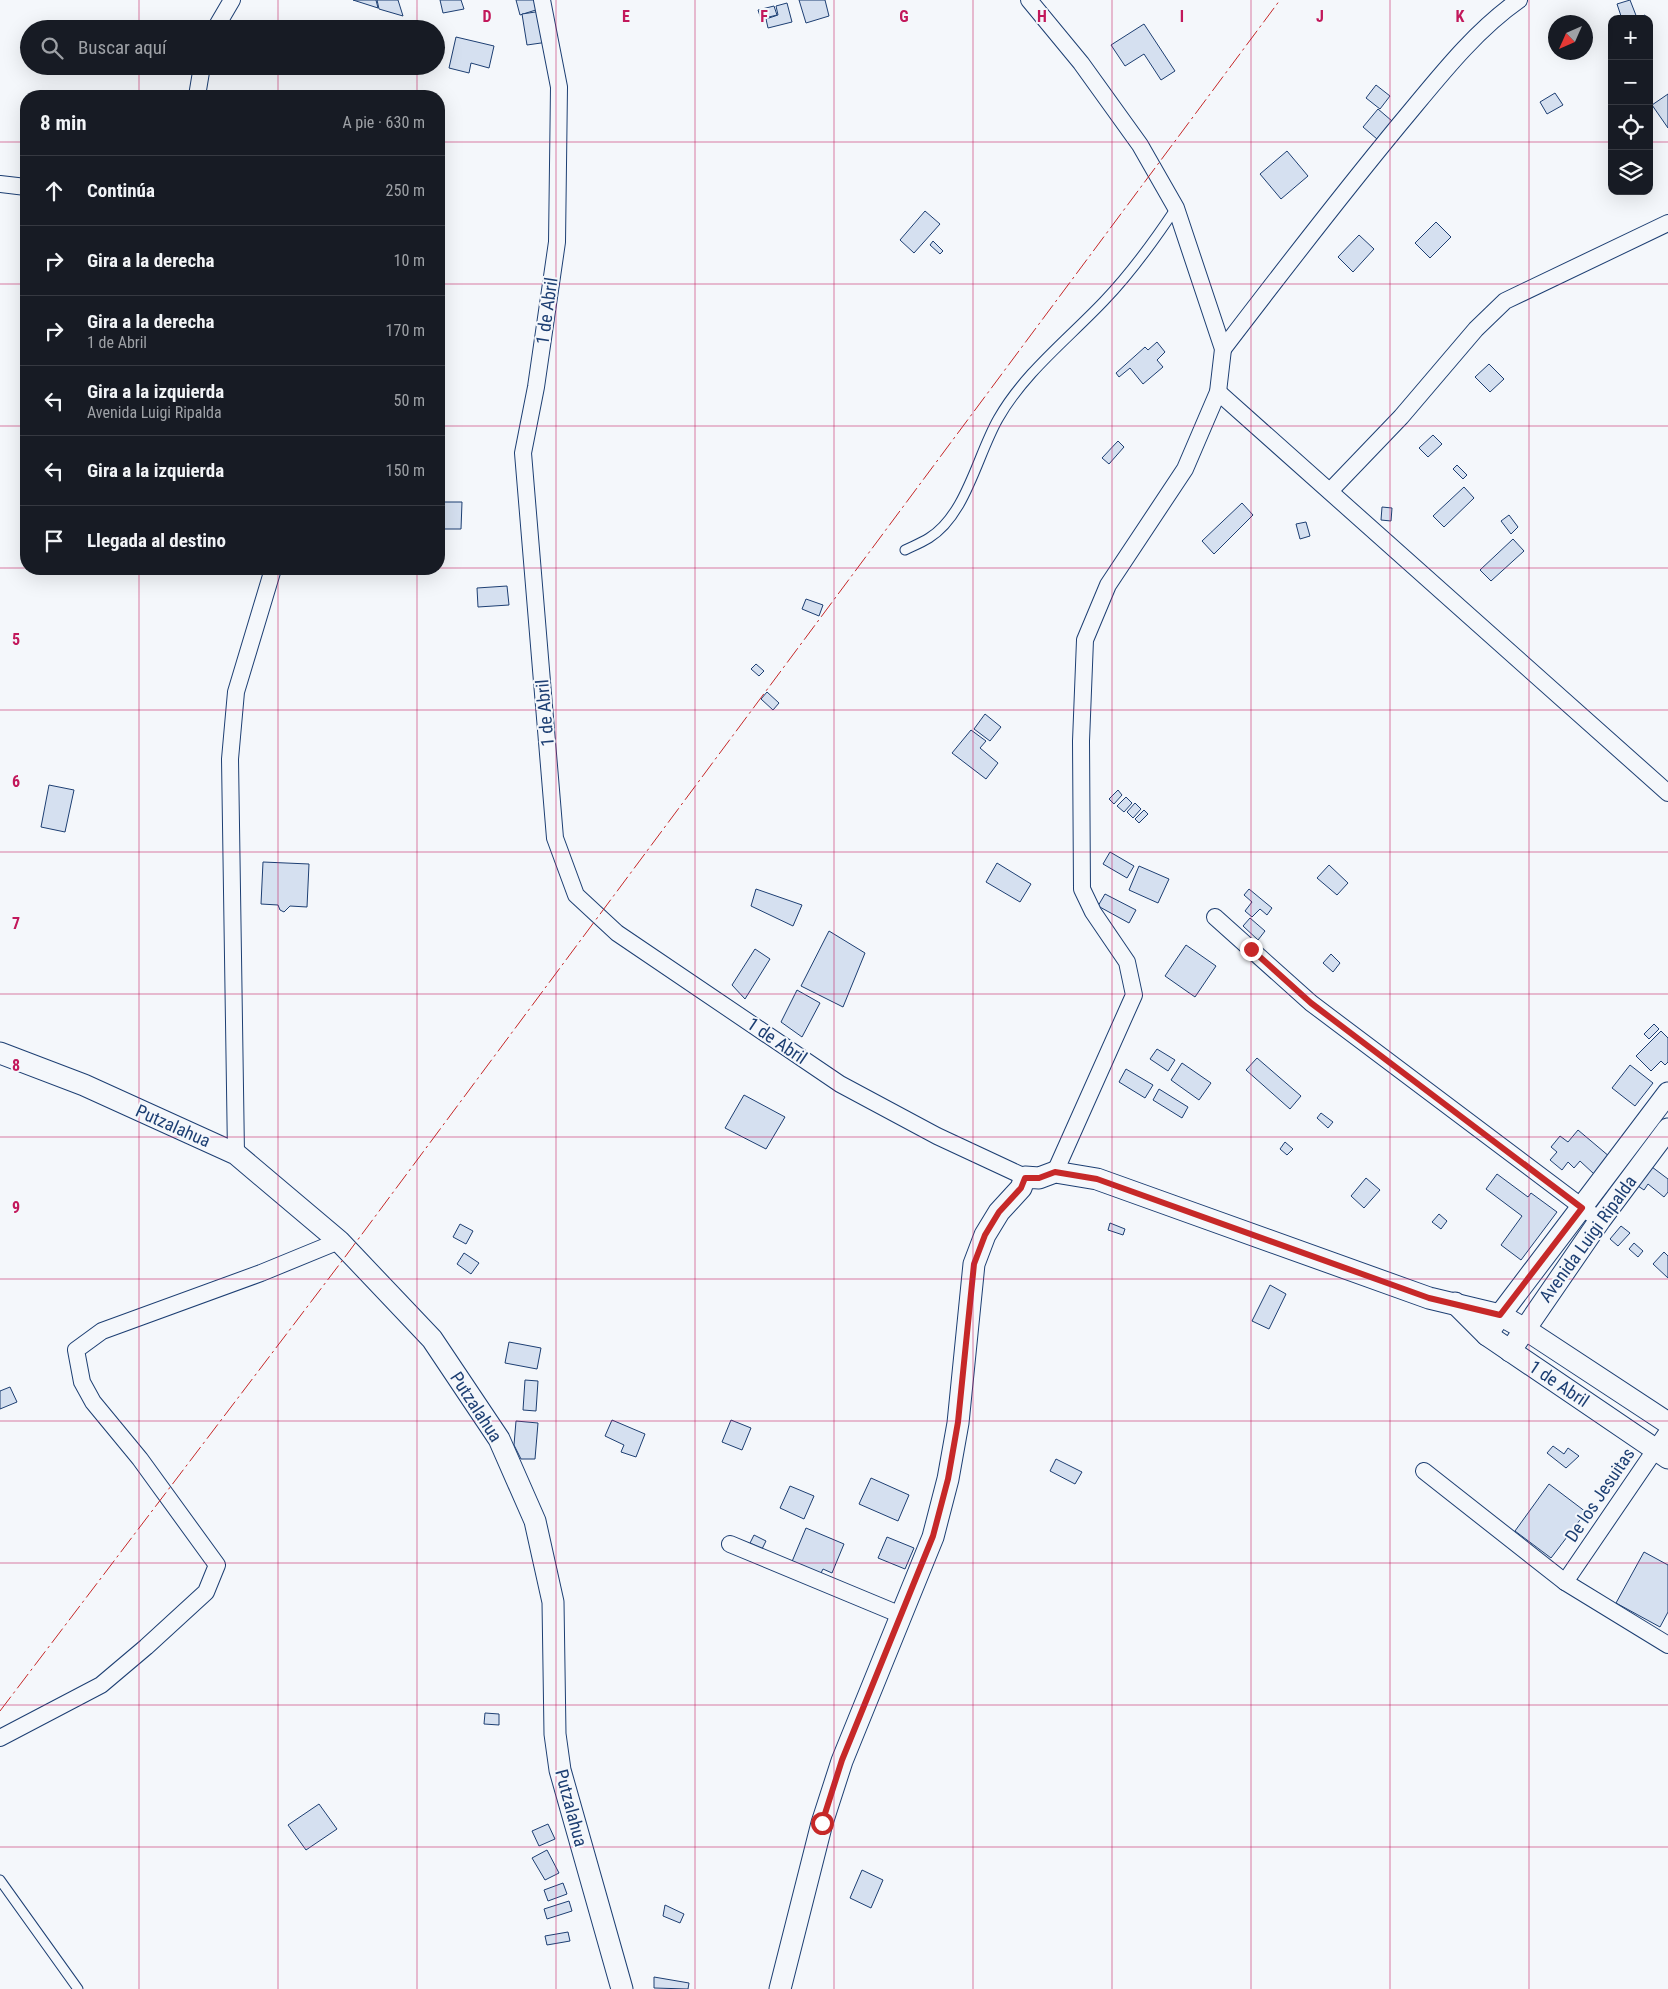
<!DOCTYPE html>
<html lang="es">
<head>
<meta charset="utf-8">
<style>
	:root { --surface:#171b24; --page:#20242c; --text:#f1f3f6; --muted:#9ea1a6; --line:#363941 }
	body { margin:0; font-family:"Roboto Condensed",sans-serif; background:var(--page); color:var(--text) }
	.controls { position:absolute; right:15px; top:15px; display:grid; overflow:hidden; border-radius:10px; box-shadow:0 5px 20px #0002 }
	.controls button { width:45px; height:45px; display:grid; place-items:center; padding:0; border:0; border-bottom:1px solid var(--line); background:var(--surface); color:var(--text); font:25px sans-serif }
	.compass { position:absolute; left:1548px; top:15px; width:45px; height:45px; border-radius:50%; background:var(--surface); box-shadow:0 5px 20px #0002; rotate:225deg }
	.stop { position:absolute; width:15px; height:15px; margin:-11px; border:4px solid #c62828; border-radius:50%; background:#fff }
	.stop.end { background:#c62828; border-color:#fff; box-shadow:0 1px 5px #0008 }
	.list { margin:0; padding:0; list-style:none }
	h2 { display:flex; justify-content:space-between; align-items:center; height:65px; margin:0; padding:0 20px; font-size:21px }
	h2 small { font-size:16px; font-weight:400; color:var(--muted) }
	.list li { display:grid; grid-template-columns:32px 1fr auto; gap:15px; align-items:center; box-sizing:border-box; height:70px; padding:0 20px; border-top:1px solid var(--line) }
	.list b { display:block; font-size:19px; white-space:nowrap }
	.list p { margin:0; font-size:16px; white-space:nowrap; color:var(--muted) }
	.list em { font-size:16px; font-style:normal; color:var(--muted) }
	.icon { flex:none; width:28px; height:28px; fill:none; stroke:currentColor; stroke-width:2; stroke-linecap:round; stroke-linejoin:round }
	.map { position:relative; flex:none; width:1668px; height:1989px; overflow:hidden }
	.search { position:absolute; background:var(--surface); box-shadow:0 5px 20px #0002; left:20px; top:20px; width:425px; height:55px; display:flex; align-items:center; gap:12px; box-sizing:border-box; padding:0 18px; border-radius:28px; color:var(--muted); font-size:19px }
	.panel { position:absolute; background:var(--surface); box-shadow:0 5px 20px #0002; left:20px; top:90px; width:425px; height:485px; border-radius:20px }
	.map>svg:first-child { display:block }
	.building { fill:#d5e0f0; stroke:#1d3f73 }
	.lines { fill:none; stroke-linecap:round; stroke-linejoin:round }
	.service-casing { stroke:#1d3f73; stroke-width:11 }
	.minor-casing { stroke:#1d3f73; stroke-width:18 }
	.tertiary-casing { stroke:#1d3f73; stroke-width:23 }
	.service { stroke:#f4f7fb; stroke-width:9 }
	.minor { stroke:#f4f7fb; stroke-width:16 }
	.tertiary { stroke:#f4f7fb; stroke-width:21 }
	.power { stroke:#c62828; stroke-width:1; stroke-dasharray:18 4 2.5 4; stroke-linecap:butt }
	.route { stroke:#c62828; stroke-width:6 }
	.grid { fill:none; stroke:#c2185b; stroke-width:1; stroke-opacity:0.55 }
	.labels { text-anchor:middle; stroke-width:4; stroke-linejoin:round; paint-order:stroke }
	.street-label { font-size:18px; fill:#1d3f73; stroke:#f4f7fb }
	.grid-label { font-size:16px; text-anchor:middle; font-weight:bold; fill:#c2185b; stroke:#f4f7fb; stroke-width:4; stroke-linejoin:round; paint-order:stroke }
</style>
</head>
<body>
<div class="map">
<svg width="1668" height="1989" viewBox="0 0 1668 1989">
	<rect width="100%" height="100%" fill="#f4f7fb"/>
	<!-- building -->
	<g class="building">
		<polygon points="353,0 376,0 378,8"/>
		<polygon points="377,0 398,0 403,16 379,9"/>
		<polygon points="440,0 461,0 464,9 443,13"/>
		<polygon points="516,0 540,0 542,8 520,15"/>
		<polygon points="799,0 825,0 829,16 806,23"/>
		<polygon points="1630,0 1637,18 1645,15 1646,19 1622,19 1617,4"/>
		<polygon points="787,3 792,22 768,28 766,19 778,15 776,6"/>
		<polygon points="774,6 777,15 761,19 758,10"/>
		<polygon points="542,11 548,42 527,45 522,14"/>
		<polygon points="1144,24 1175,71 1161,80 1144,54 1125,66 1111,45"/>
		<polygon points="456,37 494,46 489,68 471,63 469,73 449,68"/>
		<polygon points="1376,85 1390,96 1380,109 1366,98"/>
		<polygon points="1555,93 1563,105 1547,114 1540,102"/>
		<polygon points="1668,94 1668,128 1652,105"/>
		<polygon points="1378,109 1392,121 1377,139 1363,127"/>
		<polygon points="1287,151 1308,176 1281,199 1260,174"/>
		<polygon points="925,211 940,224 914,253 900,240"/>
		<polygon points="1436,222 1451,237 1430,258 1415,243"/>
		<polygon points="1359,235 1374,249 1353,272 1338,257"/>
		<polygon points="933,241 943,251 940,254 930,245"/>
		<polygon points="1157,342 1165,352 1157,360 1163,367 1143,384 1130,368 1119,377 1116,373 1145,347 1148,350"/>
		<polygon points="1489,364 1504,379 1490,392 1475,377"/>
		<polygon points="1433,435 1442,444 1428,457 1419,448"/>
		<polygon points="1118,441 1124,447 1109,464 1102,458"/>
		<polygon points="1457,465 1467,475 1463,479 1453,469"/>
		<polygon points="1464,487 1474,498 1444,527 1433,516"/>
		<polygon points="439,502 462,502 461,529 439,529"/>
		<polygon points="1242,503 1253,515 1214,554 1202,541"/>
		<polygon points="1382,507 1392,508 1391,521 1381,520"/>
		<polygon points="1509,515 1518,527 1511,534 1501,521"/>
		<polygon points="1306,522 1310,536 1300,539 1296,524"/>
		<polygon points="1513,539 1524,551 1491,581 1480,570"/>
		<polygon points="507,586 509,605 478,607 477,588"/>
		<polygon points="806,599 823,605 819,616 802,609"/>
		<polygon points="756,664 764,671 759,676 751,669"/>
		<polygon points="767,692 779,703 773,710 761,699"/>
		<polygon points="985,714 1001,727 990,741 974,729"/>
		<polygon points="971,730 986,741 980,748 998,763 986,779 952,753"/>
		<polygon points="49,785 74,790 65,832 41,827"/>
		<polygon points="1118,790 1122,795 1114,804 1109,799"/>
		<polygon points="1126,797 1132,803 1124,812 1117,806"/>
		<polygon points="1135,803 1141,809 1133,818 1127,812"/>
		<polygon points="1144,810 1148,814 1139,823 1135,819"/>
		<polygon points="1110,852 1134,866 1127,878 1103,864"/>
		<polygon points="263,862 309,864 307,907 290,906 284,912 280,910 278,905 261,904"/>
		<polygon points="997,863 1031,884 1020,902 986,882"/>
		<polygon points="1329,865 1348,883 1337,895 1317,878"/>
		<polygon points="1139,866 1169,879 1158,903 1129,890"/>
		<polygon points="756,889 802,905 793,926 751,906"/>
		<polygon points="1249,889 1272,908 1267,915 1260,909 1252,917 1245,911 1252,902 1244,895"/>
		<polygon points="1105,894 1136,910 1129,923 1098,906"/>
		<polygon points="1250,918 1265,931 1258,940 1243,926"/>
		<polygon points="829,931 865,953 843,1007 801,986"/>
		<polygon points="1186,945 1216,966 1195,997 1165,976"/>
		<polygon points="755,949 770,959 745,999 732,985"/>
		<polygon points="1331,954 1340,963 1333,972 1323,963"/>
		<polygon points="797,990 820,1003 802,1037 781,1022"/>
		<polygon points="1654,1024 1659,1029 1649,1039 1644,1034"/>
		<polygon points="1661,1031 1668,1038 1668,1062 1665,1065 1661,1061 1651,1071 1636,1056"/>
		<polygon points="1157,1049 1175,1060 1168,1071 1150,1059"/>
		<polygon points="1257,1058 1301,1096 1290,1109 1246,1070"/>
		<polygon points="1182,1063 1211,1083 1199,1100 1171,1080"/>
		<polygon points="1630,1065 1653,1083 1635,1106 1612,1088"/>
		<polygon points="1126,1069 1153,1085 1145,1098 1119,1082"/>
		<polygon points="1159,1089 1188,1107 1182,1118 1153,1100"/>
		<polygon points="744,1095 785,1117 766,1149 725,1128"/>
		<polygon points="1321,1113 1333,1122 1328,1128 1317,1118"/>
		<polygon points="1578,1130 1610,1157 1594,1174 1580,1161 1574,1168 1568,1162 1562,1170 1550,1160 1557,1152 1551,1147 1560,1136 1568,1142"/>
		<polygon points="1285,1142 1293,1149 1287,1155 1280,1149"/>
		<polygon points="1652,1167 1668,1179 1668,1192 1664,1197 1648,1184 1644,1190 1638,1186"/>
		<polygon points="1497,1174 1528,1197 1531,1193 1557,1212 1521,1260 1501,1245 1522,1216 1486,1189"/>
		<polygon points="1366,1178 1380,1190 1364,1208 1351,1196"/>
		<polygon points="1439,1214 1447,1221 1441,1229 1432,1222"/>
		<polygon points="1110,1223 1125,1229 1123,1235 1108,1230"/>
		<polygon points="460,1224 473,1231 466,1244 453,1237"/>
		<polygon points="1621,1226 1630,1233 1618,1246 1610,1239"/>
		<polygon points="1634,1243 1643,1251 1638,1257 1629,1249"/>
		<polygon points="1664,1252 1668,1256 1668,1278 1653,1264"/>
		<polygon points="464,1253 479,1263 471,1274 457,1264"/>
		<polygon points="1270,1285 1286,1294 1269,1329 1252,1321"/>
		<polygon points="509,1342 541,1348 537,1369 505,1363"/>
		<polygon points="525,1380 538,1381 536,1411 523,1410"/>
		<polygon points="10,1387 17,1402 0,1409 0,1391"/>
		<polygon points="612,1420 645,1434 636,1457 621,1452 624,1445 605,1436"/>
		<polygon points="731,1420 751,1428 742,1450 722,1442"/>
		<polygon points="516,1421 538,1423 535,1459 521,1459 514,1445"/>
		<polygon points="1553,1446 1564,1454 1568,1448 1579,1456 1566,1468 1547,1453"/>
		<polygon points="1056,1459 1082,1472 1075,1484 1050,1471"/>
		<polygon points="871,1478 909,1495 898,1521 859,1504"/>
		<polygon points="1549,1484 1586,1512 1551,1558 1515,1531"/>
		<polygon points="790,1486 814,1496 804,1519 780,1508"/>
		<polygon points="806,1528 844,1544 832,1573 823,1569 820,1575 791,1564"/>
		<polygon points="754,1535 766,1541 762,1549 750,1543"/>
		<polygon points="887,1537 914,1548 905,1569 878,1558"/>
		<polygon points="1644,1552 1668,1565 1668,1612 1660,1627 1616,1603"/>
		<polygon points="485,1713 499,1714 499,1725 484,1724"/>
		<polygon points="319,1804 337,1829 306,1850 288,1825"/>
		<polygon points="548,1824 555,1839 539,1846 532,1831"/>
		<polygon points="547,1850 559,1873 545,1880 532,1858"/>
		<polygon points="862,1870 883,1880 871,1908 850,1898"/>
		<polygon points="563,1883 567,1894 548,1901 544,1890"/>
		<polygon points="569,1901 572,1911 547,1919 544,1909"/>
		<polygon points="665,1905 684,1914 680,1923 663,1916"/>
		<polygon points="568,1932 570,1941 547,1945 545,1936"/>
		<polygon points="654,1977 689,1983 688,1989 654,1988"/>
	</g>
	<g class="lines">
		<defs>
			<g id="service">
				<path d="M905,550C913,546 921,543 929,538C966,515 977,456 998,419C1024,373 1068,339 1104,301C1131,273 1154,241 1176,208"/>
				<polyline points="0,1880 78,1989"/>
			</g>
			<g id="minor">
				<polyline points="542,0 559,87 557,242 536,387 523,453 555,838 576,895 617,933 840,1084 937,1136 1025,1177"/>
				<polyline points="1029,0 1081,63 1140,145 1176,208 1223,349 1218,392 1185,469 1108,585 1085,640 1081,741 1082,889 1093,912 1127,962 1134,995 1055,1172"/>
				<polyline points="215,29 232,0"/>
				<polyline points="197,96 202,66"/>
				<polyline points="0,184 26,187"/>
				<path d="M1223,349C1281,273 1338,199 1399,125C1436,81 1472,33 1519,0"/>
				<polyline points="1218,392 1668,793"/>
				<polyline points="1330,491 1401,417 1476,329 1505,301 1668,223"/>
				<polyline points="1215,917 1311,1003 1590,1213"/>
				<polyline points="236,1154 230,759 236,692 273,569"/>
				<polyline points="1424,1471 1565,1582 1668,1645"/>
				<polyline points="730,1544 901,1615"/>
				<polyline points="1565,1582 1668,1431"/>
				<polyline points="0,1738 101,1685 146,1647 206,1592 217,1565 140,1459 93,1402 82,1382 76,1350 102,1331 261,1273 339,1241"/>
			</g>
			<g id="tertiary">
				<polyline points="0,1053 84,1085 236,1154 339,1241 432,1339 499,1439 535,1521 553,1602 555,1734 560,1770 622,1989"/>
				<polyline points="1455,1303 1487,1335 1668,1458"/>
				<polyline points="1487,1335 1500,1315 1668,1093"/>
				<polyline points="1510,1351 1600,1220 1668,1129"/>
				<polyline points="780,1989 822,1823 842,1761 933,1537 948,1479 958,1423 974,1264 985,1235 999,1212 1021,1188 1025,1177 1039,1178 1055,1172 1097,1179 1429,1298 1500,1315 1525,1329 1668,1423"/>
			</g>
		</defs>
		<!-- service casing -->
		<use href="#service" class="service-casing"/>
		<!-- minor casing -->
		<use href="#minor" class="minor-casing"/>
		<!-- tertiary casing -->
		<use href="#tertiary" class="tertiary-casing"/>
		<!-- service -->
		<use href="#service" class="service"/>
		<!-- minor -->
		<use href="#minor" class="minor"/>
		<!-- tertiary -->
		<use href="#tertiary" class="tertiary"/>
		<!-- power -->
		<polyline class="power" points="0,1711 342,1261 1280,0"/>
	</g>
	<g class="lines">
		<!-- route -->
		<polyline class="route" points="822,1823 842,1760 933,1536 948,1479 958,1422 974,1264 985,1235 999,1212 1021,1188 1025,1178 1039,1178 1055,1172 1097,1179 1429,1298 1500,1315 1582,1208 1311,1003 1251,949"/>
	</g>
	<!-- grid -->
	<path class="grid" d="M139,0V29M278,0V29M417,0V29M556,0V1989M695,0V1989M834,0V1989M973,0V1989M1112,0V1989M1251,0V1989M1390,0V1989M1529,0V1989M139,66V96M278,66V96M417,66V96M0,142H26M439,142H1612M1649,142H1668M0,284H26M439,284H1668M0,426H26M439,426H1668M0,568H26M439,568H1668M139,569V1989M278,569V1989M417,569V1989M0,710H1668M0,852H1668M0,994H1668M0,1137H1668M0,1279H1668M0,1421H1668M0,1563H1668M0,1705H1668M0,1847H1668"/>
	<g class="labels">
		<!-- street labels -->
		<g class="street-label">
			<text transform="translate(547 311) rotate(-82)" y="6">1 de Abril</text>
			<text transform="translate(545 713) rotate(-95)" y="6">1 de Abril</text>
			<text transform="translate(777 1041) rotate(34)" y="6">1 de Abril</text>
			<text transform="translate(173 1126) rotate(24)" y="6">Putzalahua</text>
			<text transform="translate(1588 1239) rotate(-54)" y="6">Avenida Luigi Ripalda</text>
			<text transform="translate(1559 1384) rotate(34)" y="6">1 de Abril</text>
			<text transform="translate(476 1407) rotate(57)" y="6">Putzalahua</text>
			<text transform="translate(1600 1495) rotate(-56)" y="6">De los Jesuitas</text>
			<text transform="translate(571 1808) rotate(75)" y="6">Putzalahua</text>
		</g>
	</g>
	<g class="grid-label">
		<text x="487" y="22">D</text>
		<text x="626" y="22">E</text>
		<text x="764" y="22">F</text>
		<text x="904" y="22">G</text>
		<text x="1042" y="22">H</text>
		<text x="1182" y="22">I</text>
		<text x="1320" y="22">J</text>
		<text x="1460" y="22">K</text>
		<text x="16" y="645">5</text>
		<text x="16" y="787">6</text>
		<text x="16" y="929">7</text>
		<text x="16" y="1071">8</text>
		<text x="16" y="1213">9</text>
	</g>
</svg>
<div class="controls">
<button>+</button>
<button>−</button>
<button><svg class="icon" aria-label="locate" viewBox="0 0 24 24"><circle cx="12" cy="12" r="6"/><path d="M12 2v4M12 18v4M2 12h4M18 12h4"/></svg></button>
<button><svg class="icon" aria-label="layers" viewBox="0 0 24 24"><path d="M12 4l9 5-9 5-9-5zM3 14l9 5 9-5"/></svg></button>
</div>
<svg class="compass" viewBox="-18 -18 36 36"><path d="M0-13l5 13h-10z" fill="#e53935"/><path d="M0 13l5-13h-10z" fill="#9ea1a6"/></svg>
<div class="stop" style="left:822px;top:1823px"></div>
<div class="stop end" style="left:1251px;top:949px"></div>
<div class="search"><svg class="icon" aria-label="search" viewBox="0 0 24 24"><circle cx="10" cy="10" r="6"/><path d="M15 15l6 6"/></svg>Buscar aquí</div>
<section class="panel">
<h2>8 min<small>A pie · 630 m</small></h2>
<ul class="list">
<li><svg class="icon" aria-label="ahead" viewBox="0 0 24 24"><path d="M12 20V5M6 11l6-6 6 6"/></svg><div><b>Continúa</b></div><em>250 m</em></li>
<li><svg class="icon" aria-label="right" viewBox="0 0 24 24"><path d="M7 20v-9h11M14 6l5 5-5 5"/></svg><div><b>Gira a la derecha</b></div><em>10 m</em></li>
<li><svg class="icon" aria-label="right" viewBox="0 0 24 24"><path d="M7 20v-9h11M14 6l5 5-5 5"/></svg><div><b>Gira a la derecha</b><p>1 de Abril</p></div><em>170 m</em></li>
<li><svg class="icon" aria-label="left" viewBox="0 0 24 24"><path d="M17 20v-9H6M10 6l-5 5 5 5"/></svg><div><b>Gira a la izquierda</b><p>Avenida Luigi Ripalda</p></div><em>50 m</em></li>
<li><svg class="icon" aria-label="left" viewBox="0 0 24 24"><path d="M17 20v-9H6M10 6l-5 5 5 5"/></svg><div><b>Gira a la izquierda</b></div><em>150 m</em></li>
<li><svg class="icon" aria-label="arrive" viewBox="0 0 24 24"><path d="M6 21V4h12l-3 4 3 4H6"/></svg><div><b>Llegada al destino</b></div></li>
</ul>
</section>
</div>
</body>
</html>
